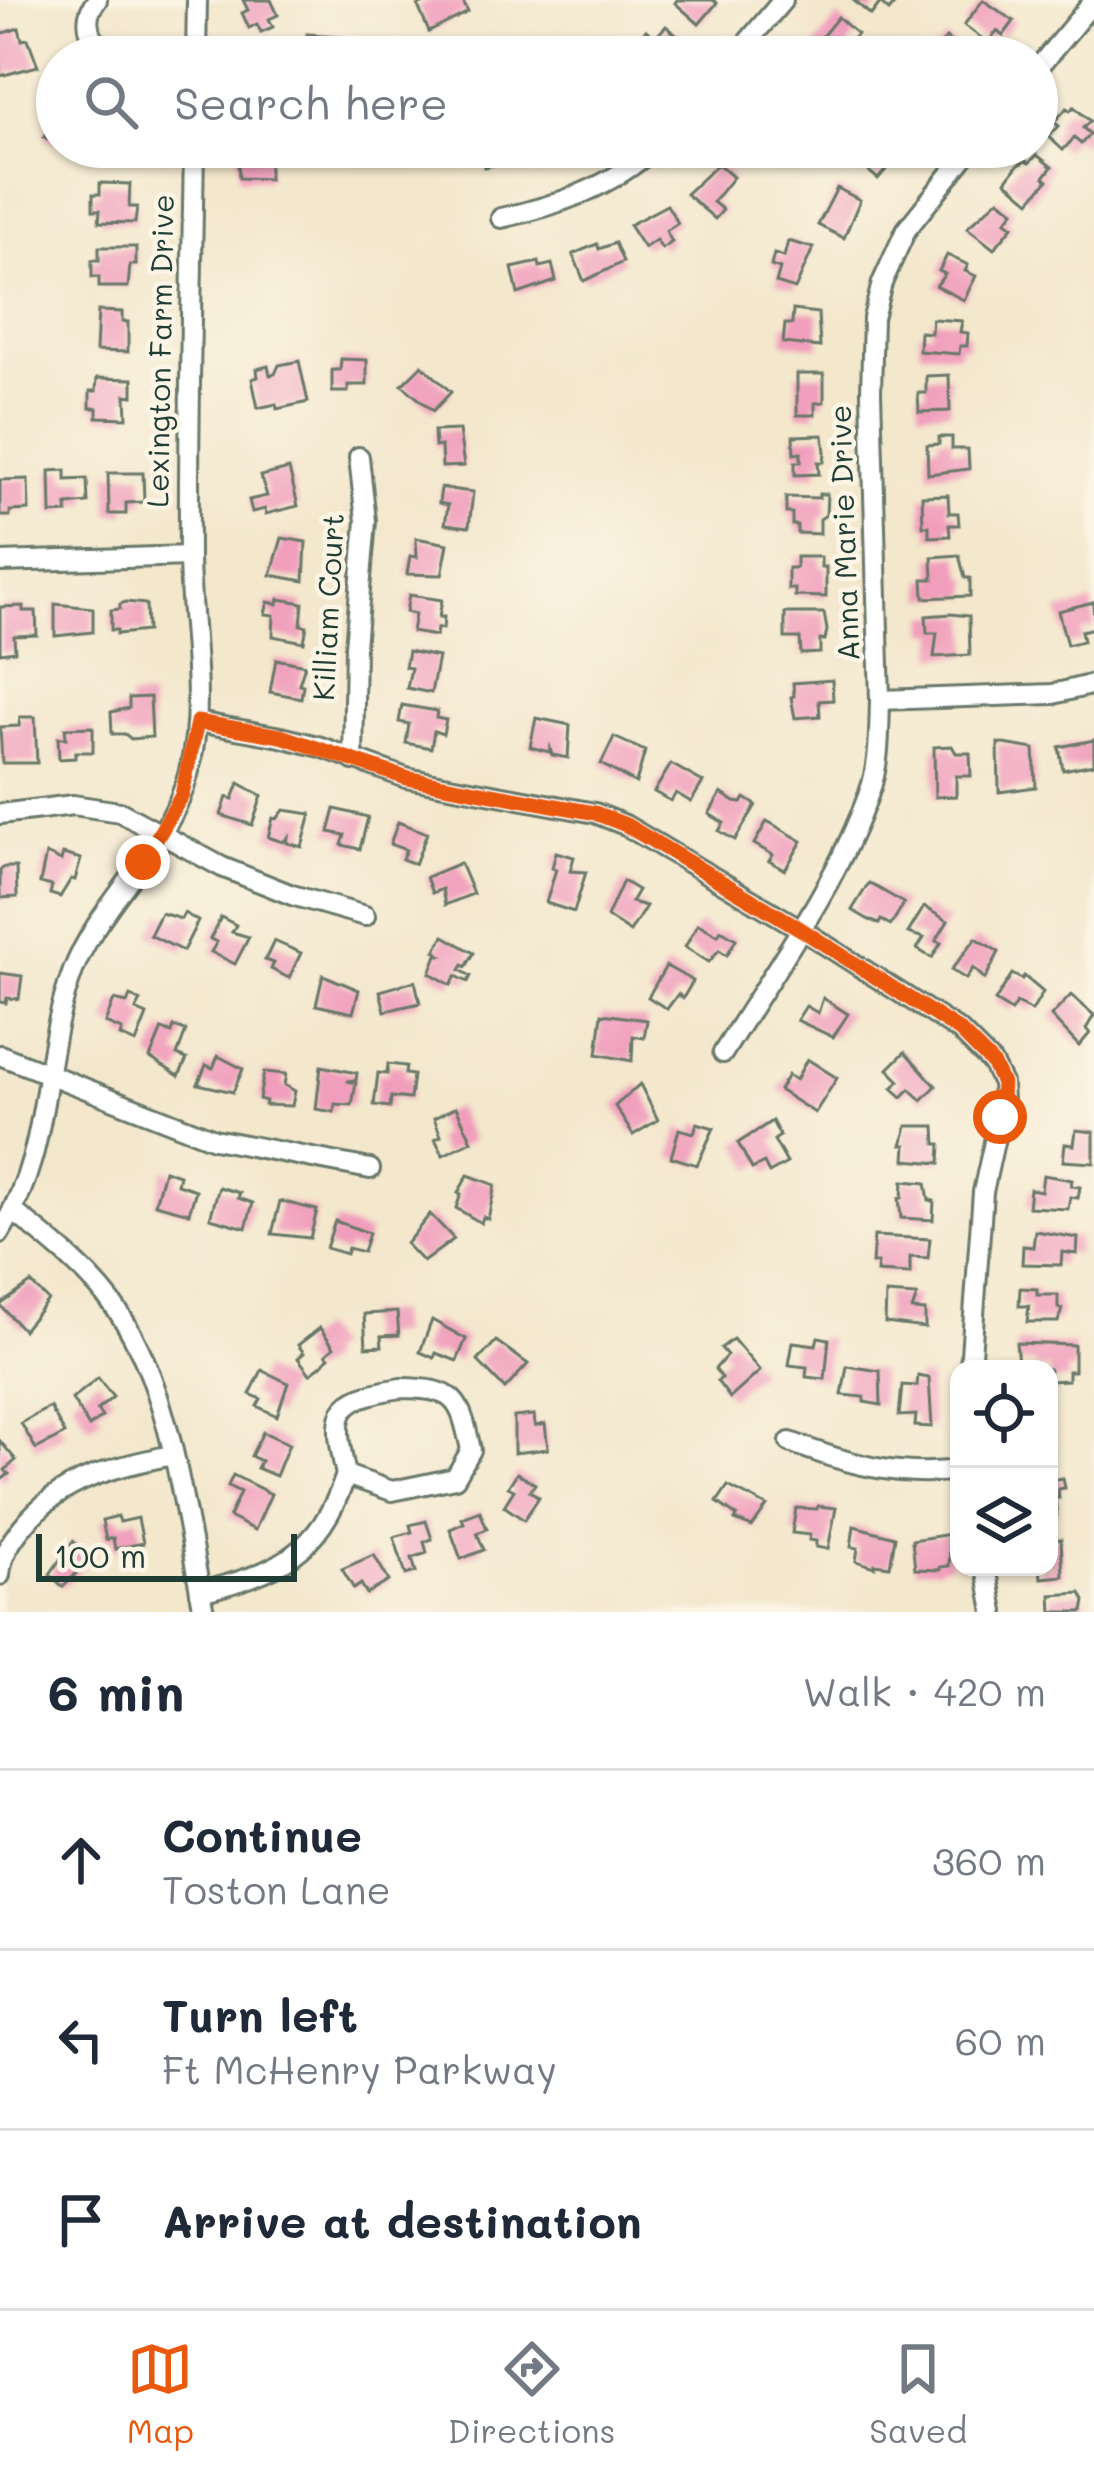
<!DOCTYPE html>
<html lang="en">
<head>
<meta charset="utf-8">
<style>
	:root { --surface:#fff; --page:#f6f6f7; --text:#1f2937; --muted:#747a83; --line:#e0e1e3; --accent:#ea580c }
	body { margin:0; font-family:Mali,sans-serif; background:var(--page); color:var(--text) }
	.controls { position:absolute; right:36px; bottom:36px; display:grid; overflow:hidden; border-radius:24px; box-shadow:0 3px 9px #0004 }
	.controls button { width:108px; height:108px; display:grid; place-items:center; padding:0; border:0; border-bottom:3px solid var(--line); background:var(--surface); color:var(--text); font:60px sans-serif }
	.scale { position:absolute; left:36px; bottom:30px; width:261px; box-sizing:border-box; padding-left:12px; border:6px solid #1f3d34; border-top:0; font-size:33px; line-height:42px; white-space:nowrap; color:#1f3d34; -webkit-text-stroke:9px #fcf5e5; paint-order:stroke }
	.stop { position:absolute; width:36px; height:36px; margin:-27px; border:9px solid #ea580c; border-radius:50%; background:#fff }
	.stop.end { background:#ea580c; border-color:#fff; box-shadow:0 3px 12px #0008 }
	.list { margin:0; padding:0; list-style:none }
	h2 { display:flex; justify-content:space-between; align-items:center; height:156px; margin:0; padding:0 48px; font-size:51px }
	h2 small { font-size:39px; font-weight:400; color:var(--muted) }
	.list li { display:grid; grid-template-columns:78px 1fr auto; gap:36px; align-items:center; box-sizing:border-box; height:180px; padding:0 48px; border-top:3px solid var(--line) }
	.list b { display:block; font-size:45px; white-space:nowrap }
	.list p { margin:0; font-size:39px; white-space:nowrap; color:var(--muted) }
	.list em { font-size:39px; font-style:normal; color:var(--muted) }
	.icon { flex:none; width:66px; height:66px; fill:none; stroke:currentColor; stroke-width:2; stroke-linecap:round; stroke-linejoin:round }
	.map { position:relative; flex:none; width:1094px; height:1612px; overflow:hidden }
	.search { position:absolute; background:var(--surface); box-shadow:0 3px 9px #0004; left:36px; right:36px; top:36px; height:132px; display:flex; align-items:center; gap:30px; box-sizing:border-box; padding:0 42px; border-radius:66px; color:var(--muted); font-size:45px }
	.sheet { height:696px; background:var(--surface) }
	nav { display:flex; justify-content:space-around; align-items:center; box-sizing:border-box; height:168px; border-top:3px solid var(--line); background:var(--surface); font-size:33px; color:var(--muted) }
	nav a { display:grid; justify-items:center; gap:6px }
	nav .on { color:var(--accent) }
	.map>svg:first-child { display:block }
	.building { fill:#f09ebc }
	.lines { fill:none; stroke-linecap:round; stroke-linejoin:round }
	.street-casing { stroke:#697869; stroke-width:24 }
	.street { stroke:#fff; stroke-width:18 }
	.route { stroke:#ea580c; stroke-width:15 }
	.labels { text-anchor:middle; stroke-width:9; stroke-linejoin:round; paint-order:stroke }
	.street-label { font-size:30px; fill:#1f3d34; stroke:#fcf5e5 }
</style>
</head>
<body>
<div class="map">
<svg width="1094" height="1612" viewBox="0 0 1094 1612">
	<rect width="100%" height="100%" fill="#fcf5e5"/>
	<filter id="ink" filterUnits="userSpaceOnUse"><feTurbulence type="fractalNoise" baseFrequency=".00833" numOctaves="2"/><feDisplacementMap in="SourceGraphic" scale="24" xChannelSelector="R" yChannelSelector="G"/><feConvolveMatrix kernelMatrix="1 2 1 2 8 2 1 2 1" color-interpolation-filters="sRGB"/></filter>
	<filter id="wash" filterUnits="userSpaceOnUse"><feTurbulence type="fractalNoise" baseFrequency=".004" numOctaves="4" result="noise"/><feDisplacementMap in="SourceGraphic" scale="48" xChannelSelector="R" yChannelSelector="G"/><feGaussianBlur stdDeviation="2.7" result="paint"/><feColorMatrix in="noise" values="0 0 0 0 0 0 0 0 0 0 0 0 0 0 0 0 0 1.4 0 .05"/><feComposite in="paint" operator="in"/></filter>
	<g filter="url(#wash)">
		<rect width="100%" height="100%" fill="#f3e7cc"/>
		<g id="blocks">
			<!-- building -->
			<g class="building">
				<polygon points="243,0 271,0 278,15 269,19 273,27 261,32 257,24 249,28 242,13 248,10"/>
				<polygon points="431,0 462,0 468,12 429,32 418,6"/>
				<polygon points="677,0 713,0 717,3 699,24 675,3"/>
				<polygon points="853,0 898,0 889,11 880,3 871,15"/>
				<polygon points="983,0 1014,21 1003,36 997,31 988,43 964,25"/>
				<polygon points="838,17 857,34 839,57 818,57 811,50"/>
				<polygon points="666,26 682,40 671,52 678,57 638,57 647,48 638,40 646,30 655,38"/>
				<polygon points="19,28 22,40 28,39 38,66 0,76 0,34"/>
				<polygon points="307,34 338,36 336,57 289,56 290,39 307,40"/>
				<polygon points="946,38 969,57 940,57 934,52"/>
				<polygon points="57,94 57,143 44,137 50,126 45,124"/>
				<polygon points="1074,107 1090,121 1083,128 1090,134 1081,144 1074,138 1063,150 1049,137 1059,126 1054,122 1067,108 1070,111"/>
				<polygon points="237,147 269,147 269,179 239,178"/>
				<polygon points="478,147 524,147 527,159 484,167"/>
				<polygon points="729,147 761,147 749,164"/>
				<polygon points="852,147 894,147 897,149 884,161 890,165 878,179 860,164 865,159"/>
				<polygon points="1037,155 1052,167 1044,177 1048,180 1030,201 1006,181 1017,166 1026,161 1029,163"/>
				<polygon points="718,164 733,177 713,202 723,210 715,219 686,194"/>
				<polygon points="100,183 130,184 129,207 137,207 135,223 99,222 100,210 93,210 93,194 100,194"/>
				<polygon points="837,188 860,200 844,238 818,225"/>
				<polygon points="999,199 1014,211 1006,221 1013,226 994,249 967,228"/>
				<polygon points="667,205 678,223 666,231 672,242 662,249 656,240 644,248 629,225"/>
				<polygon points="788,241 813,248 795,289 776,283 780,269 771,266 774,254 784,257"/>
				<polygon points="615,243 623,262 584,281 573,254 597,244 599,249"/>
				<polygon points="99,247 136,247 136,265 130,265 128,287 99,287 99,277 92,277 92,260 99,260"/>
				<polygon points="947,255 968,265 965,271 976,276 964,300 936,286 945,274 939,271"/>
				<polygon points="539,262 540,267 552,264 556,281 518,294 512,268"/>
				<polygon points="793,310 818,313 820,347 783,343 785,324 792,324"/>
				<polygon points="98,311 122,312 122,322 128,322 128,352 96,351"/>
				<polygon points="932,319 962,321 960,332 968,333 967,346 960,346 959,354 919,351 920,332 931,333"/>
				<polygon points="341,359 367,360 367,385 348,385 348,392 332,392 332,370 340,370"/>
				<polygon points="299,361 308,402 277,409 276,404 258,408 252,379 258,377 257,369 268,366 270,375 275,374 279,365"/>
				<polygon points="422,365 451,392 433,411 402,385"/>
				<polygon points="797,374 824,374 824,402 815,403 815,415 797,415"/>
				<polygon points="949,375 950,411 919,412 918,393 926,393 926,376"/>
				<polygon points="97,378 133,379 133,396 126,395 127,418 97,417 97,408 90,408 90,391 96,391"/>
				<polygon points="459,430 464,466 442,467 441,446 435,447 434,431"/>
				<polygon points="823,435 825,452 824,462 818,462 819,474 795,475 795,462 801,462 801,453 794,454 793,436"/>
				<polygon points="939,437 952,437 952,449 968,449 969,469 928,474 927,445 939,444"/>
				<polygon points="289,469 298,506 266,514 265,509 252,512 249,500 267,496 261,476"/>
				<polygon points="66,470 66,480 87,479 88,503 67,505 67,513 51,514 50,471"/>
				<polygon points="108,473 143,473 144,502 126,503 126,514 109,514"/>
				<polygon points="28,479 29,510 10,511 10,516 0,516 0,480"/>
				<polygon points="441,488 473,492 469,527 445,524 448,505 439,503"/>
				<polygon points="819,494 827,494 826,515 820,519 820,534 797,533 797,525 792,525 792,513 786,513 786,497 819,498"/>
				<polygon points="948,495 949,513 958,513 959,525 949,525 950,536 929,537 929,526 923,526 922,496"/>
				<polygon points="282,538 306,542 304,581 271,575"/>
				<polygon points="416,538 448,544 442,575 407,574 410,556 417,557"/>
				<polygon points="959,555 965,578 970,578 970,596 924,598 923,579 933,579 932,557"/>
				<polygon points="796,557 821,557 821,567 826,567 826,597 795,596 795,589 788,589 788,568 796,568"/>
				<polygon points="409,595 442,600 439,617 444,617 443,629 437,628 436,636 412,632 415,614 406,612"/>
				<polygon points="279,599 303,603 301,625 307,626 304,642 273,636 274,615 265,614 268,602 278,604"/>
				<polygon points="126,602 146,604 147,631 117,634 117,630 111,630 111,610 120,609 120,604"/>
				<polygon points="1093,602 1094,628 1081,631 1083,641 1067,645 1058,611"/>
				<polygon points="55,604 93,608 93,632 55,636"/>
				<polygon points="23,606 23,611 36,611 37,635 14,636 15,651 0,653 0,607"/>
				<polygon points="785,613 824,613 827,630 825,640 820,640 820,653 801,654 800,638 785,638"/>
				<polygon points="951,614 969,616 970,655 934,657 937,633 927,633 926,616"/>
				<polygon points="408,651 438,657 431,693 407,688 411,668 405,667"/>
				<polygon points="276,659 305,665 299,684 303,685 301,698 270,692"/>
				<polygon points="832,680 833,700 819,701 820,716 795,718 791,697 794,696 793,683"/>
				<polygon points="150,697 152,737 131,739 125,734 112,734 111,712 129,708 129,698"/>
				<polygon points="402,705 437,711 436,718 446,720 443,734 434,731 431,748 406,743 409,724 399,722"/>
				<polygon points="20,717 35,717 37,763 2,763 0,727 19,726"/>
				<polygon points="536,718 570,725 568,758 552,755 550,748 549,752 530,747"/>
				<polygon points="93,727 93,752 75,752 75,758 59,759 58,738 66,738 65,728"/>
				<polygon points="614,737 645,751 636,783 601,764"/>
				<polygon points="1094,740 1094,764 1063,770 1059,747"/>
				<polygon points="998,743 1034,749 1036,787 999,792"/>
				<polygon points="952,746 956,753 970,753 971,776 956,776 956,796 935,797 934,747"/>
				<polygon points="671,764 703,782 691,802 676,793 671,801 654,792"/>
				<polygon points="239,783 262,796 252,825 221,815 227,797 233,799"/>
				<polygon points="721,793 735,802 742,803 745,798 756,805 735,840 719,831 724,823 709,814"/>
				<polygon points="335,809 368,817 360,849 342,845 345,835 329,832"/>
				<polygon points="284,810 311,814 302,847 287,843 288,837 283,842 268,837 273,818 277,819"/>
				<polygon points="767,821 802,841 785,870 769,861 773,855 754,844"/>
				<polygon points="398,822 427,833 415,864 402,859 406,850 390,844"/>
				<polygon points="556,852 574,857 570,871 586,872 574,912 546,903 556,869 552,868"/>
				<polygon points="46,854 61,861 63,854 81,859 75,880 71,879 60,897 50,894 52,886 40,883"/>
				<polygon points="460,863 473,894 445,905 442,889 432,893 426,877"/>
				<polygon points="5,867 16,867 17,897 0,898 0,870"/>
				<polygon points="623,881 638,890 631,902 646,906 630,932 607,917"/>
				<polygon points="869,883 904,903 891,925 881,920 879,924 869,920 852,910"/>
				<polygon points="924,907 948,921 936,941 941,943 932,958 917,949 924,938 908,933"/>
				<polygon points="161,913 181,919 184,913 198,921 183,951 150,935"/>
				<polygon points="221,917 236,925 232,932 249,937 235,964 211,952 217,942 210,939"/>
				<polygon points="698,924 718,935 721,930 736,939 727,955 719,950 709,962 685,947"/>
				<polygon points="444,936 474,953 466,967 463,965 460,970 471,976 468,982 456,976 451,985 430,973 437,955 441,955 435,951"/>
				<polygon points="976,938 999,952 985,979 973,968 966,979 951,970"/>
				<polygon points="274,941 301,953 289,978 271,969 274,963 265,960"/>
				<polygon points="666,966 693,981 683,998 678,994 667,1009 648,997"/>
				<polygon points="0,973 22,976 19,999 7,998 6,1003 0,1002"/>
				<polygon points="1012,974 1022,979 1024,976 1043,992 1032,1011 1016,1003 1011,1011 995,1001"/>
				<polygon points="323,975 359,990 353,1013 316,1005"/>
				<polygon points="415,981 420,1003 385,1011 380,991"/>
				<polygon points="1071,995 1094,1015 1086,1029 1090,1033 1079,1046 1051,1016"/>
				<polygon points="130,996 141,1001 136,1010 147,1015 136,1043 120,1036 122,1030 105,1023 114,1000 127,1003"/>
				<polygon points="823,998 848,1014 833,1037 797,1020 806,1006 818,1013"/>
				<polygon points="602,1014 647,1020 644,1038 633,1036 632,1061 597,1054"/>
				<polygon points="174,1027 186,1031 177,1055 187,1059 179,1076 150,1058 162,1029 172,1033"/>
				<polygon points="905,1052 936,1086 922,1100 910,1089 902,1097 892,1088 900,1081 888,1069"/>
				<polygon points="218,1056 243,1069 233,1092 198,1084 206,1065 213,1068"/>
				<polygon points="807,1059 837,1078 815,1113 779,1090 788,1075 796,1080"/>
				<polygon points="388,1064 406,1066 405,1074 413,1075 410,1099 391,1097 390,1107 374,1105 378,1073 387,1074"/>
				<polygon points="321,1066 357,1073 356,1080 347,1081 356,1083 352,1105 335,1104 334,1112 316,1109"/>
				<polygon points="264,1072 286,1074 284,1085 295,1091 292,1106 265,1105 266,1101 259,1099"/>
				<polygon points="640,1084 658,1120 633,1135 615,1106"/>
				<polygon points="456,1107 472,1141 443,1155 435,1139 441,1136 434,1118"/>
				<polygon points="772,1121 780,1136 774,1140 787,1163 769,1173 764,1163 752,1169 738,1143"/>
				<polygon points="697,1123 714,1128 697,1165 671,1157 679,1129 694,1133"/>
				<polygon points="907,1126 935,1126 936,1144 941,1144 940,1163 905,1160 906,1145 902,1145"/>
				<polygon points="1076,1130 1094,1132 1094,1163 1063,1161 1065,1144 1074,1145"/>
				<polygon points="164,1170 179,1175 177,1184 196,1190 189,1213 155,1204"/>
				<polygon points="468,1175 495,1185 488,1219 483,1217 481,1223 456,1208 461,1194 458,1193"/>
				<polygon points="1043,1175 1072,1180 1071,1186 1080,1187 1078,1198 1070,1197 1068,1209 1028,1207 1030,1189 1041,1191"/>
				<polygon points="903,1181 926,1183 929,1200 934,1201 933,1220 901,1218 899,1198 902,1198"/>
				<polygon points="219,1187 240,1193 238,1198 253,1203 246,1228 210,1218"/>
				<polygon points="280,1201 317,1210 310,1238 272,1234"/>
				<polygon points="430,1214 454,1239 423,1262 406,1244"/>
				<polygon points="335,1221 369,1233 363,1252 348,1248 346,1254 326,1248"/>
				<polygon points="1035,1231 1078,1238 1077,1254 1062,1252 1061,1265 1022,1264 1023,1246 1033,1247"/>
				<polygon points="874,1236 930,1239 928,1258 910,1257 910,1274 877,1272 878,1263 872,1263"/>
				<polygon points="31,1283 48,1300 23,1330 0,1305"/>
				<polygon points="1020,1288 1037,1289 1037,1295 1058,1295 1058,1308 1062,1309 1058,1322 1027,1322 1029,1306 1019,1306"/>
				<polygon points="886,1294 917,1296 912,1310 925,1311 925,1328 885,1323"/>
				<polygon points="397,1312 399,1335 381,1336 382,1346 366,1347 364,1314"/>
				<polygon points="432,1320 466,1339 457,1361 436,1353 434,1358 420,1352"/>
				<polygon points="320,1328 334,1347 326,1354 329,1357 323,1364 310,1374 298,1358 304,1353 298,1345"/>
				<polygon points="818,1337 829,1339 825,1379 806,1377 807,1367 789,1365 793,1342 816,1345"/>
				<polygon points="733,1339 760,1371 730,1398 717,1381 722,1378 715,1369 727,1355 721,1348"/>
				<polygon points="496,1341 528,1364 505,1389 478,1361"/>
				<polygon points="1016,1343 1074,1345 1074,1371 1068,1371 1068,1380 1049,1381 1049,1369 1035,1369 1035,1363 1018,1363"/>
				<polygon points="847,1366 880,1371 881,1405 864,1402 864,1397 842,1395"/>
				<polygon points="262,1370 288,1383 277,1416 257,1406 261,1399 250,1394"/>
				<polygon points="918,1376 929,1378 932,1427 915,1426 916,1415 899,1416 902,1385 917,1386"/>
				<polygon points="98,1378 113,1397 97,1410 102,1417 89,1427 72,1399"/>
				<polygon points="50,1407 65,1434 36,1449 21,1423"/>
				<polygon points="534,1415 535,1426 545,1424 548,1449 514,1453 514,1417"/>
				<polygon points="263,1432 289,1444 276,1476 257,1468 261,1461 251,1456"/>
				<polygon points="0,1441 16,1460 5,1470 9,1474 0,1481"/>
				<polygon points="517,1473 535,1484 530,1491 539,1497 524,1520 504,1506 514,1490 508,1487"/>
				<polygon points="233,1475 271,1494 255,1530 229,1517 240,1492 228,1486"/>
				<polygon points="1063,1478 1065,1488 1058,1489 1059,1498 1055,1498 1057,1515 1049,1516 1049,1480"/>
				<polygon points="728,1486 767,1506 752,1527 735,1520 737,1516 717,1502"/>
				<polygon points="818,1506 836,1508 828,1549 816,1547 816,1541 809,1540 810,1535 792,1533 796,1508 817,1509"/>
				<polygon points="480,1511 487,1529 477,1533 484,1550 461,1559 450,1529 464,1523 462,1518"/>
				<polygon points="118,1516 120,1522 138,1518 143,1543 115,1549 113,1538 106,1540 102,1520"/>
				<polygon points="426,1521 432,1539 424,1542 427,1553 412,1558 416,1572 406,1575 394,1537 412,1532 410,1525"/>
				<polygon points="854,1526 895,1537 890,1566 875,1564 875,1567 856,1561 858,1548 851,1547"/>
				<polygon points="951,1534 949,1566 940,1567 940,1570 915,1569 912,1540"/>
				<polygon points="1061,1539 1063,1576 1041,1578 1040,1567 1049,1567 1049,1540"/>
				<polygon points="73,1541 91,1558 63,1587 50,1574"/>
				<polygon points="374,1555 389,1581 367,1594 361,1584 354,1589 342,1569"/>
				<polygon points="1081,1593 1085,1601 1083,1612 1052,1612 1051,1595"/>
			</g>
		</g>
	</g>
	<g filter="url(#ink)">
		<use href="#blocks" fill-opacity="0" stroke="#697869" stroke-width="3"/>
		<g class="lines">
			<defs>
				<g id="street">
					<path d="M97,0C80,20 89,45 115,53C130,58 150,56 165,57"/>
					<polyline points="196,57 197,0"/>
					<polyline points="735,57 783,0"/>
					<polyline points="1037,69 1094,1"/>
					<path d="M501,218C556,206 612,187 655,147"/>
					<polyline points="0,562 189,556"/>
					<polyline points="880,700 1053,694 1094,684"/>
					<polyline points="197,722 281,737 321,747 406,778 595,813 625,825 799,928 960,1031 992,1063 1002,1083 1003,1101 983,1192 970,1369"/>
					<polyline points="353,760 355,647 366,521 359,457"/>
					<polyline points="0,814 73,805 120,812 222,867 292,895 365,916"/>
					<path d="M723,1053C774,970 836,886 869,793C880,764 879,731 880,700L871,392L873,318L882,283L906,230L972,147"/>
					<polyline points="0,1055 214,1139 370,1169"/>
					<path d="M13,1211C51,1241 91,1272 119,1313C173,1393 185,1518 204,1612"/>
					<path d="M0,1233C54,1145 39,1061 73,971C100,900 168,850 188,775C207,704 190,630 189,558C188,421 192,284 194,147"/>
					<path d="M401,1388C456,1389 460,1398 471,1450L455,1478L392,1491L346,1475C332,1411 333,1399 401,1388Z"/>
					<path d="M790,1442C847,1464 898,1478 959,1470"/>
					<polyline points="986,1567 994,1612"/>
					<path d="M0,1575C1,1556 11,1541 23,1526C62,1478 115,1467 172,1455"/>
					<path d="M200,1592C277,1573 319,1554 346,1475"/>
				</g>
			</defs>
			<!-- street casing -->
			<use href="#street" class="street-casing"/>
			<!-- street -->
			<use href="#street" class="street"/>
		</g>
	</g>
	<g class="lines" filter="url(#ink)">
		<!-- route -->
		<polyline class="route" points="143,862 182,795 197,722 281,736 406,778 595,813 626,825 799,928 960,1031 992,1063 1002,1083 1000,1117"/>
	</g>
	<g class="labels">
		<!-- street labels -->
		<g class="street-label">
			<text transform="translate(161 351) rotate(-89)" y="10">Lexington Farm Drive</text>
			<text transform="translate(845 533) rotate(-92)" y="10">Anna Marie Drive</text>
			<text transform="translate(329 607) rotate(-87)" y="10">Killiam Court</text>
		</g>
	</g>
</svg>
<div class="controls">
<button><svg class="icon" aria-label="locate" viewBox="0 0 24 24"><circle cx="12" cy="12" r="6"/><path d="M12 2v4M12 18v4M2 12h4M18 12h4"/></svg></button>
<button><svg class="icon" aria-label="layers" viewBox="0 0 24 24"><path d="M12 4l9 5-9 5-9-5zM3 14l9 5 9-5"/></svg></button>
</div>
<div class="scale">100 m</div>
<div class="stop" style="left:1000px;top:1117px"></div>
<div class="stop end" style="left:143px;top:862px"></div>
<div class="search"><svg class="icon" aria-label="search" viewBox="0 0 24 24"><circle cx="10" cy="10" r="6"/><path d="M15 15l6 6"/></svg>Search here</div>
</div>
<section class="sheet">
<h2>6 min<small>Walk · 420 m</small></h2>
<ul class="list">
<li><svg class="icon" aria-label="ahead" viewBox="0 0 24 24"><path d="M12 20V5M6 11l6-6 6 6"/></svg><div><b>Continue</b><p>Toston Lane</p></div><em>360 m</em></li>
<li><svg class="icon" aria-label="left" viewBox="0 0 24 24"><path d="M17 20v-9H6M10 6l-5 5 5 5"/></svg><div><b>Turn left</b><p>Ft McHenry Parkway</p></div><em>60 m</em></li>
<li><svg class="icon" aria-label="arrive" viewBox="0 0 24 24"><path d="M6 21V4h12l-3 4 3 4H6"/></svg><div><b>Arrive at destination</b></div></li>
</ul>
</section>
<nav>
<a class="on"><svg class="icon" aria-label="map" viewBox="0 0 24 24"><path d="M3 6l6-2 6 2 6-2v14l-6 2-6-2-6 2zM9 4v14M15 6v14"/></svg>Map</a>
<a><svg class="icon" aria-label="directions" viewBox="0 0 24 24"><path d="M12 3l9 9-9 9-9-9zM9 14v-3h6M13 9l2 2-2 2"/></svg>Directions</a>
<a><svg class="icon" aria-label="saved" viewBox="0 0 24 24"><path d="M7 4h10v16l-5-4-5 4z"/></svg>Saved</a>
</nav>
</body>
</html>
